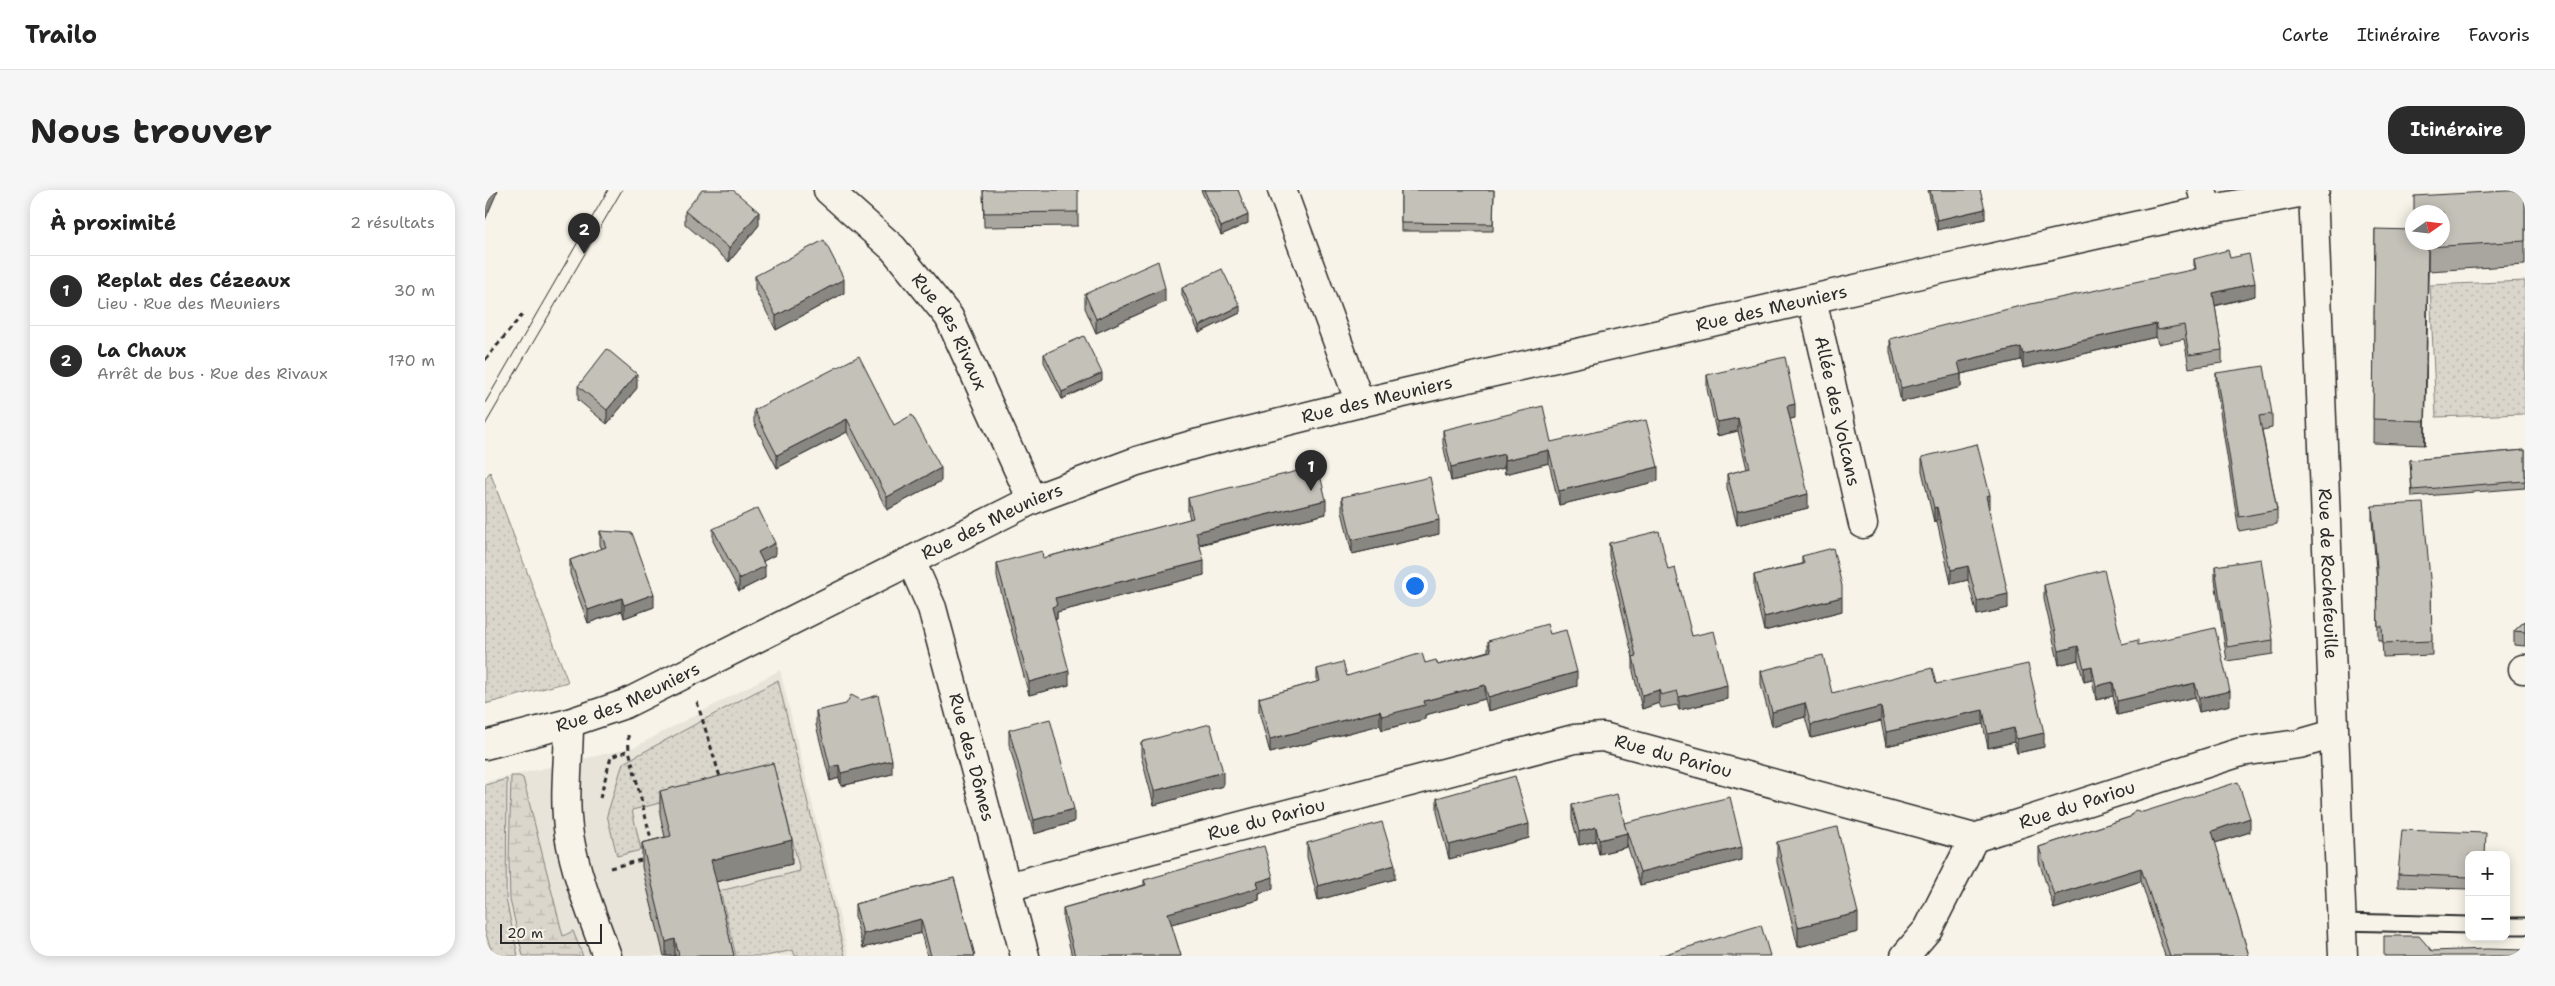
<!DOCTYPE html>
<html lang="fr">
<head>
<meta charset="utf-8">
<style>
	:root { --surface:#fff; --page:#f6f6f6; --text:#222; --muted:#767676; --line:#e0e0e0; --accent:#2b2b2b }
	body { margin:0; font-family:"Shantell Sans",sans-serif; background:var(--page); color:var(--text) }
	.controls { position:absolute; right:15px; bottom:15px; display:grid; overflow:hidden; border-radius:10px; box-shadow:0 2px 12px #0003 }
	.controls button { width:45px; height:45px; display:grid; place-items:center; padding:0; border:0; border-bottom:1px solid var(--line); background:var(--surface); color:var(--text); font:25px sans-serif }
	.compass { position:absolute; left:1920px; top:15px; width:45px; height:45px; border-radius:50%; background:var(--surface); box-shadow:0 2px 12px #0003; rotate:76deg }
	.scale { position:absolute; left:15px; bottom:12px; width:102px; box-sizing:border-box; padding-left:5px; border:2px solid #2b2b2b; border-top:0; font-size:14px; line-height:18px; white-space:nowrap; color:#2b2b2b; -webkit-text-stroke:4px #f7f3e8; paint-order:stroke }
	.you { position:absolute; left:929px; top:395px; width:18px; height:18px; margin:-12px; border:4px solid #fff; border-radius:50%; background:#1a73e8; box-shadow:0 0 0 8px #1a73e833 }
	.badge { display:grid; place-items:center; width:32px; height:32px; border-radius:50%; background:var(--accent); color:#fff; font-size:16px; font-weight:700 }
	.pin { position:absolute; translate:-50% -41px; filter:drop-shadow(0 1px 2px #0008) }
	.pin::after { content:''; position:absolute; top:26px; width:18px; height:15px; background:inherit; clip-path:polygon(0 0,100% 0,50% 100%) }
	.list { margin:0; padding:0; list-style:none }
	h2 { display:flex; justify-content:space-between; align-items:center; height:65px; margin:0; padding:0 20px; font-size:21px }
	h2 small { font-size:16px; font-weight:400; color:var(--muted) }
	.list li { display:grid; grid-template-columns:32px 1fr auto; gap:15px; align-items:center; box-sizing:border-box; height:70px; padding:0 20px; border-top:1px solid var(--line) }
	.list b { display:block; font-size:19px; white-space:nowrap }
	.list p { margin:0; font-size:16px; white-space:nowrap; color:var(--muted) }
	.list em { font-size:16px; font-style:normal; color:var(--muted) }
	.map { position:relative; flex:none; width:2040px; height:766px; overflow:hidden; border-radius:20px }
	header { display:flex; align-items:center; gap:30px; box-sizing:border-box; height:70px; padding:0 25px; background:var(--surface); border-bottom:1px solid var(--line) }
	header strong { font-size:24px }
	nav { display:flex; gap:28px; margin-inline-start:auto; font-size:18px }
	.intro { display:flex; align-items:center; justify-content:space-between; box-sizing:border-box; height:120px; padding:0 30px }
	h1 { margin:0; font-size:35px }
	.button { padding:12px 22px; border-radius:20px; background:var(--accent); color:#fff; font-size:18px; font-weight:700 }
	main { display:flex; gap:30px; padding:0 30px }
	aside { flex:1; background:var(--surface); border-radius:20px; box-shadow:0 2px 12px #0003 }
	.map>svg:first-child { display:block }
	.built { fill:#e8e4da }
	.green { fill:url(#green-dots); stroke:#82807c }
	.wetland { fill:url(#wetland-marsh); stroke:#82807c }
	.lines { fill:none; stroke-linecap:round; stroke-linejoin:round }
	.service-casing { stroke:#2b2b2b; stroke-width:19 }
	.minor-casing { stroke:#2b2b2b; stroke-width:31 }
	.secondary-casing { stroke:#2b2b2b; stroke-width:31 }
	.path { stroke:#2b2b2b; stroke-width:3; stroke-dasharray:5 4; stroke-linecap:butt }
	.service { stroke:#f7f3e8; stroke-width:15 }
	.minor { stroke:#f7f3e8; stroke-width:28 }
	.secondary { stroke:#f7f3e8; stroke-width:28 }
	.tram { stroke:#2b2b2b; stroke-width:1 }
	.wall { fill:#a9a69f; stroke:#2b2b2b }
	.shaded-wall { fill:#898782; stroke:#2b2b2b }
	.building { fill:#c4c1b9; stroke:#2b2b2b }
	.labels { text-anchor:middle; stroke-width:4.5; stroke-linejoin:round; paint-order:stroke }
	.street-label { font-size:18px; fill:#2b2b2b; stroke:#f7f3e8 }
</style>
</head>
<body>
<header>
<strong>Trailo</strong>
<nav><a>Carte</a><a>Itinéraire</a><a>Favoris</a></nav>
</header>
<div class="intro"><h1>Nous trouver</h1><a class="button">Itinéraire</a></div>
<main>
<aside>
<h2>À proximité<small>2 résultats</small></h2>
<ul class="list">
<li><span class="badge">1</span><div><b>Replat des Cézeaux</b><p>Lieu · Rue des Meuniers</p></div><em>30 m</em></li>
<li><span class="badge">2</span><div><b>La Chaux</b><p>Arrêt de bus · Rue des Rivaux</p></div><em>170 m</em></li>
</ul>
</aside>
<div class="map">
<svg width="2040" height="766" viewBox="0 0 2040 766">
	<defs>
		<pattern id="green-dots" width="8" height="8" patternUnits="userSpaceOnUse" patternTransform="scale(1.25)"><rect width="8" height="8" fill="#dad6cc"/><path d="M2 2h.1M6 6h.1" fill="none" stroke="#bbb8af" stroke-width="1.8" stroke-linecap="round"/></pattern>
		<pattern id="wetland-marsh" width="20" height="14" patternUnits="userSpaceOnUse" patternTransform="scale(1.25)"><rect width="20" height="14" fill="#dad6cc"/><path d="M1 5h8M5 5V1M11 12h8M15 12V8" fill="none" stroke="#bbb8af"/></pattern>
	</defs>
	<rect width="100%" height="100%" fill="#f7f3e8"/>
	<filter id="ink" filterUnits="userSpaceOnUse"><feTurbulence type="fractalNoise" baseFrequency=".02" numOctaves="2"/><feDisplacementMap in="SourceGraphic" scale="10" xChannelSelector="R" yChannelSelector="G"/><feConvolveMatrix kernelMatrix="1 2 1 2 8 2 1 2 1" color-interpolation-filters="sRGB"/></filter>
	<g filter="url(#ink)">
		<!-- built -->
		<polygon class="built" points="295,480 364,766 1,766 0,592 150,557"/>
		<!-- green -->
		<g class="green">
			<polygon points="2040,91 2040,224 1951,227 1945,95"/>
			<polygon points="5,282 83,492 0,514 0,289"/>
			<polygon points="293,490 360,766 310,766 308,760 281,766 251,766 235,701 315,681 291,584 147,620 156,660 132,666 122,625 138,573"/>
			<polygon points="22,589 21,709 33,766 8,766 0,741 0,595"/>
		</g>
		<!-- wetland -->
		<polygon class="wetland" points="26,586 34,586 38,588 78,746 88,741 98,766 38,766 25,710 24,670"/>
		<g class="lines">
			<defs>
				<g id="service">
					<polyline points="1856,732 1984,735"/>
					<polyline points="2021,736 2040,736"/>
				</g>
				<g id="minor">
					<path id="s1" d="M343,0L408,58L464,127L547,310"/>
					<polyline points="797,0 875,213"/>
					<polyline points="1717,0 1722,20"/>
					<path id="s2" d="M1828,0L1858,766"/>
					<path id="s3" d="M1327,109L1378,334"/>
					<path id="s4" d="M426,371L447,418L540,766"/>
					<polyline points="2038,479 2040,479"/>
					<path d="M84,533C84,570 78,608 84,645C91,686 108,727 122,766"/>
					<path id="s5" d="M522,697L1089,549L1118,547L1489,648L1756,562L1814,554L1849,544"/>
					<polyline points="1420,766 1443,739 1489,648"/>
				</g>
				<g id="secondary">
					<path id="s6" d="M0,555L84,533L140,514L547,310L652,271L714,253L875,213L1457,79L1722,20L1830,0"/>
				</g>
			</defs>
			<!-- service casing -->
			<use href="#service" class="service-casing"/>
			<!-- minor casing -->
			<use href="#minor" class="minor-casing"/>
			<!-- secondary casing -->
			<use href="#secondary" class="secondary-casing"/>
			<!-- path -->
			<g class="path">
				<polyline points="0,170 37,125"/>
				<polyline points="212,512 236,590"/>
				<polyline points="143,545 144,560 167,653"/>
				<polyline points="115,608 126,567 144,560"/>
				<polyline points="125,678 160,669"/>
			</g>
			<!-- service -->
			<use href="#service" class="service"/>
			<!-- minor -->
			<use href="#minor" class="minor"/>
			<!-- secondary -->
			<use href="#secondary" class="secondary"/>
			<!-- tram -->
			<g class="tram">
				<polyline points="0,213 123,0"/>
				<polyline points="0,235 137,0"/>
			</g>
		</g>
		<!-- wall -->
		<g class="wall">
			<polygon points="498,0 593,22 593,36 499,37"/>
			<polygon points="716,0 753,0 763,33 736,45"/>
			<polygon points="916,0 1009,0 1008,41 916,41"/>
			<polygon points="1443,0 1495,0 1500,29 1452,40"/>
			<polygon points="2040,0 2040,75 1943,81 1940,255 1888,253 1890,39 1928,52"/>
			<polygon points="200,21 274,35 244,72 200,34"/>
			<polygon points="1745,68 1770,106 1730,116 1737,160 1737,173 1704,178 1699,149 1673,154 1671,147 1538,178 1536,170 1476,184 1476,197 1416,212 1405,162 1405,149 1709,80 1709,69"/>
			<polygon points="270,86 359,103 291,140 270,100"/>
			<polygon points="697,98 755,123 714,143 697,105"/>
			<polygon points="600,104 680,112 611,143 600,118"/>
			<polygon points="559,164 617,190 577,209 559,172"/>
			<polygon points="1731,183 1787,224 1787,238 1777,240 1792,320 1792,334 1754,341 1731,197"/>
			<polygon points="1222,185 1310,228 1305,229 1323,318 1252,335 1242,298 1242,284 1262,279 1253,241 1232,246 1222,199"/>
			<polygon points="93,196 152,198 122,234 93,210"/>
			<polygon points="269,220 409,235 456,291 402,320 362,242 292,278 269,233"/>
			<polygon points="958,240 1066,252 1173,291 1074,315 1064,273 1020,284 1019,278 966,291 958,254"/>
			<polygon points="2040,260 2040,298 1927,307 1925,270"/>
			<polygon points="1437,267 1505,319 1504,319 1523,418 1492,425 1483,390 1466,394 1452,331 1449,332 1437,281"/>
			<polygon points="857,307 954,344 867,364 857,321"/>
			<polygon points="703,308 841,324 715,355 719,385 572,422 572,429 570,429 584,495 544,505 512,387 512,373 558,368 705,329 703,321"/>
			<polygon points="1887,316 1946,399 1947,465 1898,467 1897,450 1893,450 1892,392 1887,330"/>
			<polygon points="228,339 290,365 278,371 280,388 254,401 228,351"/>
			<polygon points="115,341 169,417 139,428 137,421 103,433 85,384 85,370 117,359 115,355"/>
			<polygon points="1124,353 1183,380 1207,446 1242,509 1194,520 1192,515 1176,518 1174,513 1157,519 1148,481 1148,468 1124,366"/>
			<polygon points="1317,366 1357,421 1279,441 1269,399 1269,385 1317,374"/>
			<polygon points="1730,376 1788,450 1788,464 1742,471 1730,390"/>
			<polygon points="1559,395 1637,454 1653,455 1745,515 1714,522 1710,507 1632,525 1628,506 1611,510 1607,490 1599,492 1593,470 1574,475 1559,409"/>
			<polygon points="2040,431 2040,456 2029,455 2029,441"/>
			<polygon points="1065,444 1092,496 1003,521 1000,509 940,525 940,529 897,540 895,535 785,563 774,522 774,508 832,492 832,479 862,486 940,473 953,475 1003,461 1003,451"/>
			<polygon points="1276,481 1347,503 1451,494 1559,557 1532,563 1529,552 1503,558 1498,534 1401,556 1396,531 1326,548 1320,527 1287,536 1276,495"/>
			<polygon points="331,521 407,584 356,596 354,588 345,591 331,535"/>
			<polygon points="524,540 589,632 549,644 524,554"/>
			<polygon points="656,552 738,596 669,615 656,566"/>
			<polygon points="175,601 307,674 231,692 249,766 179,766 157,677 157,653 180,647 175,625"/>
			<polygon points="952,608 1044,648 964,669 952,622"/>
			<polygon points="1087,615 1139,633 1257,670 1155,695 1142,654 1142,657 1114,664 1111,651 1094,655 1087,629"/>
			<polygon points="1658,622 1765,642 1730,653 1764,766 1680,766 1656,691 1569,719 1554,671 1554,657 1645,627"/>
			<polygon points="1292,652 1373,742 1313,757 1292,672"/>
			<polygon points="822,653 910,689 833,710 822,667"/>
			<polygon points="2001,656 1984,665 1984,699 1913,697 1913,684"/>
			<polygon points="469,688 490,766 442,766 436,743 378,758 370,728 370,714"/>
			<polygon points="659,690 788,699 774,703 774,710 686,734 696,766 587,766 578,730 578,718 659,695"/>
		</g>
		<!-- shaded-wall -->
		<g class="shaded-wall">
			<polygon points="2,0 13,0 0,30 0,5"/>
			<polygon points="1500,19 1500,29 1452,40 1452,30"/>
			<polygon points="274,22 274,35 244,72 244,58"/>
			<polygon points="763,25 763,33 736,45 736,37"/>
			<polygon points="1943,57 1943,81 1940,255 1940,231"/>
			<polygon points="359,89 359,103 291,140 291,126"/>
			<polygon points="1770,93 1770,106 1728,116 1728,103"/>
			<polygon points="680,98 680,112 611,143 611,129"/>
			<polygon points="755,116 755,123 714,143 714,136"/>
			<polygon points="1671,134 1671,147 1538,178 1538,164"/>
			<polygon points="1536,157 1536,170 1476,184 1476,197 1416,212 1416,198 1473,172"/>
			<polygon points="617,183 617,190 577,209 577,202"/>
			<polygon points="152,184 152,198 122,234 122,220"/>
			<polygon points="1310,214 1310,228 1302,230 1302,216"/>
			<polygon points="1253,228 1253,241 1232,246 1232,232"/>
			<polygon points="362,229 362,242 292,278 292,265"/>
			<polygon points="1064,260 1064,273 1020,284 1020,270"/>
			<polygon points="1019,264 1019,278 966,291 966,277"/>
			<polygon points="1173,277 1173,291 1074,315 1074,301"/>
			<polygon points="456,278 456,291 402,320 402,307"/>
			<polygon points="1323,304 1323,318 1252,335 1252,321"/>
			<polygon points="1505,305 1505,319 1501,320 1501,306"/>
			<polygon points="841,310 841,324 711,355 711,342"/>
			<polygon points="1452,317 1452,331 1449,332 1449,318"/>
			<polygon points="954,330 954,344 867,364 867,350"/>
			<polygon points="290,353 290,365 273,374 273,362"/>
			<polygon points="719,371 719,385 572,422 572,429 567,430 567,417 570,408"/>
			<polygon points="280,376 280,388 254,401 254,389"/>
			<polygon points="1483,376 1483,390 1466,394 1466,380"/>
			<polygon points="169,404 169,417 139,428 139,415"/>
			<polygon points="1523,404 1523,418 1492,425 1492,411"/>
			<polygon points="1357,407 1357,421 1279,441 1279,427"/>
			<polygon points="137,408 137,421 103,433 103,420"/>
			<polygon points="1593,456 1593,470 1574,475 1574,461"/>
			<polygon points="1607,476 1607,490 1599,492 1599,478"/>
			<polygon points="584,481 584,495 544,505 544,492"/>
			<polygon points="1092,482 1092,496 1003,521 1003,507"/>
			<polygon points="1628,492 1628,506 1611,510 1611,496"/>
			<polygon points="1710,493 1710,507 1632,525 1632,511"/>
			<polygon points="1000,495 1000,509 940,525 940,529 897,540 897,526 939,511"/>
			<polygon points="1242,495 1242,509 1194,520 1194,507"/>
			<polygon points="1174,500 1174,513 1157,519 1157,505"/>
			<polygon points="1745,501 1745,515 1714,522 1714,508"/>
			<polygon points="1320,513 1320,527 1287,536 1287,522"/>
			<polygon points="1396,517 1396,531 1326,548 1326,535"/>
			<polygon points="1498,520 1498,534 1401,556 1401,542"/>
			<polygon points="895,521 895,535 785,563 785,549"/>
			<polygon points="1529,538 1529,552 1503,558 1503,544"/>
			<polygon points="1559,543 1559,557 1532,563 1532,549"/>
			<polygon points="407,570 407,584 356,596 356,583"/>
			<polygon points="354,575 354,588 345,591 345,577"/>
			<polygon points="738,582 738,596 669,615 669,601"/>
			<polygon points="589,619 589,632 549,644 549,630"/>
			<polygon points="1765,628 1765,642 1727,654 1727,641"/>
			<polygon points="1044,634 1044,648 964,669 964,655"/>
			<polygon points="1111,637 1111,651 1094,655 1094,642"/>
			<polygon points="1142,643 1142,657 1114,664 1114,650"/>
			<polygon points="307,650 307,674 226,693 226,670"/>
			<polygon points="1257,657 1257,670 1155,695 1155,682"/>
			<polygon points="910,675 910,689 833,710 833,696"/>
			<polygon points="1656,678 1656,691 1569,719 1569,705"/>
			<polygon points="788,687 788,699 774,703 774,710 683,735 683,723 772,692"/>
			<polygon points="1373,723 1373,742 1313,757 1313,737"/>
			<polygon points="436,729 436,743 378,758 378,744"/>
			<polygon points="190,749 190,766 181,766 181,752"/>
		</g>
		<!-- building -->
		<g class="building">
			<polygon points="217,0 248,0 274,22 244,58 200,21"/>
			<polygon points="498,0 593,0 593,22 499,23"/>
			<polygon points="719,0 753,0 763,25 736,37"/>
			<polygon points="916,0 1009,0 1008,34 916,33"/>
			<polygon points="1445,0 1495,0 1500,19 1452,30"/>
			<polygon points="2040,0 2040,51 1943,57 1940,231 1888,229 1890,39 1928,40 1928,52 1958,52 1958,22 1929,22 1929,6"/>
			<polygon points="339,50 359,89 291,126 270,86"/>
			<polygon points="1743,60 1745,68 1764,64 1770,93 1728,103 1737,160 1704,165 1699,135 1673,140 1671,134 1538,164 1536,157 1473,172 1476,184 1416,198 1405,149 1527,118 1711,79 1709,69"/>
			<polygon points="673,71 680,98 611,129 600,104"/>
			<polygon points="737,79 755,116 714,136 697,98"/>
			<polygon points="599,146 617,183 577,202 559,164"/>
			<polygon points="122,159 152,184 122,220 93,196"/>
			<polygon points="374,166 409,235 427,225 456,278 402,307 362,229 292,265 269,220"/>
			<polygon points="1300,167 1310,214 1302,216 1323,304 1252,321 1242,284 1265,278 1253,228 1232,232 1222,185"/>
			<polygon points="1779,176 1787,224 1774,226 1792,320 1754,327 1731,183"/>
			<polygon points="1058,216 1066,252 1161,230 1173,277 1074,301 1064,260 1020,270 1019,264 966,277 958,240"/>
			<polygon points="1492,254 1505,305 1501,306 1523,404 1492,411 1483,376 1466,380 1452,317 1449,318 1437,267"/>
			<polygon points="2040,260 2040,291 1927,300 1925,270"/>
			<polygon points="833,276 841,310 711,342 719,371 570,408 572,415 567,417 584,481 544,492 512,373 557,361 558,368 708,328 703,308"/>
			<polygon points="945,287 954,330 867,350 857,307"/>
			<polygon points="1938,313 1946,399 1947,451 1898,453 1897,436 1893,436 1892,378 1887,316"/>
			<polygon points="273,318 290,353 273,362 280,376 254,389 228,339"/>
			<polygon points="115,341 147,343 169,404 139,415 137,408 103,420 85,370 121,357"/>
			<polygon points="1174,341 1183,380 1190,378 1207,446 1229,441 1242,495 1194,507 1192,501 1176,505 1174,500 1157,505 1148,467 1151,466 1124,353"/>
			<polygon points="1348,358 1357,396 1357,407 1279,427 1269,385 1319,374 1317,366"/>
			<polygon points="1776,369 1788,450 1742,457 1730,376"/>
			<polygon points="1619,380 1637,454 1653,450 1653,455 1730,438 1745,501 1714,508 1710,493 1632,511 1628,492 1611,496 1607,476 1599,478 1593,456 1574,461 1559,395"/>
			<polygon points="2040,431 2040,442 2029,441"/>
			<polygon points="1062,434 1065,444 1081,440 1092,482 1003,507 1000,495 939,511 940,515 897,526 895,521 785,549 774,508 835,491 832,479 858,472 862,486 937,463 940,473 951,470 953,475 1006,461 1003,451"/>
			<polygon points="1338,465 1347,503 1447,478 1451,494 1543,474 1559,543 1532,549 1529,538 1503,544 1498,520 1401,542 1396,517 1326,535 1320,513 1287,522 1276,481"/>
			<polygon points="366,505 376,510 393,505 407,570 356,583 354,575 345,577 331,521 361,514"/>
			<polygon points="565,529 589,619 549,630 524,540"/>
			<polygon points="725,534 738,582 669,601 656,552"/>
			<polygon points="288,573 307,650 226,670 249,766 194,766 190,749 181,752 157,653 186,646 175,601"/>
			<polygon points="1030,586 1044,634 964,655 952,608"/>
			<polygon points="1753,592 1765,628 1727,641 1764,766 1685,766 1656,678 1569,705 1554,657 1645,627 1650,620 1658,622"/>
			<polygon points="1132,604 1142,643 1114,650 1111,637 1094,642 1087,615"/>
			<polygon points="1245,607 1257,657 1155,682 1139,633"/>
			<polygon points="897,632 910,675 833,696 822,653"/>
			<polygon points="1352,637 1373,723 1313,737 1292,652"/>
			<polygon points="1917,640 2001,643 2000,665 1984,665 1984,687 1913,684"/>
			<polygon points="779,656 788,687 772,692 774,698 683,723 696,766 590,766 578,718 661,695 659,690"/>
			<polygon points="469,688 490,766 446,766 436,729 378,744 370,714"/>
			<polygon points="1276,735 1285,766 1174,766"/>
			<polygon points="1899,746 1934,746 1947,761 2002,759 2040,760 2040,766 1899,766"/>
		</g>
	</g>
	<g class="labels">
		<!-- street labels -->
		<g class="street-label">
			<text dy="6" stroke="none"><textPath href="#s6" startOffset="1366">Rue des Meuniers</textPath></text>
			<text dy="6" stroke="none"><textPath href="#s1" startOffset="189">Rue des Rivaux</textPath></text>
			<text dy="6" stroke="none"><textPath href="#s6" startOffset="961">Rue des Meuniers</textPath></text>
			<text dy="6" stroke="none"><textPath href="#s3" startOffset="115">Allée des Volcans</textPath></text>
			<text dy="6" stroke="none"><textPath href="#s6" startOffset="556">Rue des Meuniers</textPath></text>
			<text dy="6" stroke="none"><textPath href="#s2" startOffset="384">Rue de Rochefeuille</textPath></text>
			<text dy="6" stroke="none"><textPath href="#s6" startOffset="151">Rue des Meuniers</textPath></text>
			<text dy="6" stroke="none"><textPath href="#s5" startOffset="688">Rue du Pariou</textPath></text>
			<text dy="6" stroke="none"><textPath href="#s4" startOffset="206">Rue des Dômes</textPath></text>
			<text dy="6" stroke="none"><textPath href="#s5" startOffset="1108">Rue du Pariou</textPath></text>
			<text dy="6" stroke="none"><textPath href="#s5" startOffset="268">Rue du Pariou</textPath></text>
		</g>
	</g>
</svg>
<div class="controls">
<button>+</button>
<button>−</button>
</div>
<svg class="compass" viewBox="-18 -18 36 36"><path d="M0-13l5 13h-10z" fill="#e53935"/><path d="M0 13l5-13h-10z" fill="#767676"/></svg>
<div class="scale">20 m</div>
<div class="you"></div>
<div class="pin badge" style="left:826px;top:301px">1</div>
<div class="pin badge" style="left:99px;top:64px">2</div>
</div>
</main>
</body>
</html>
